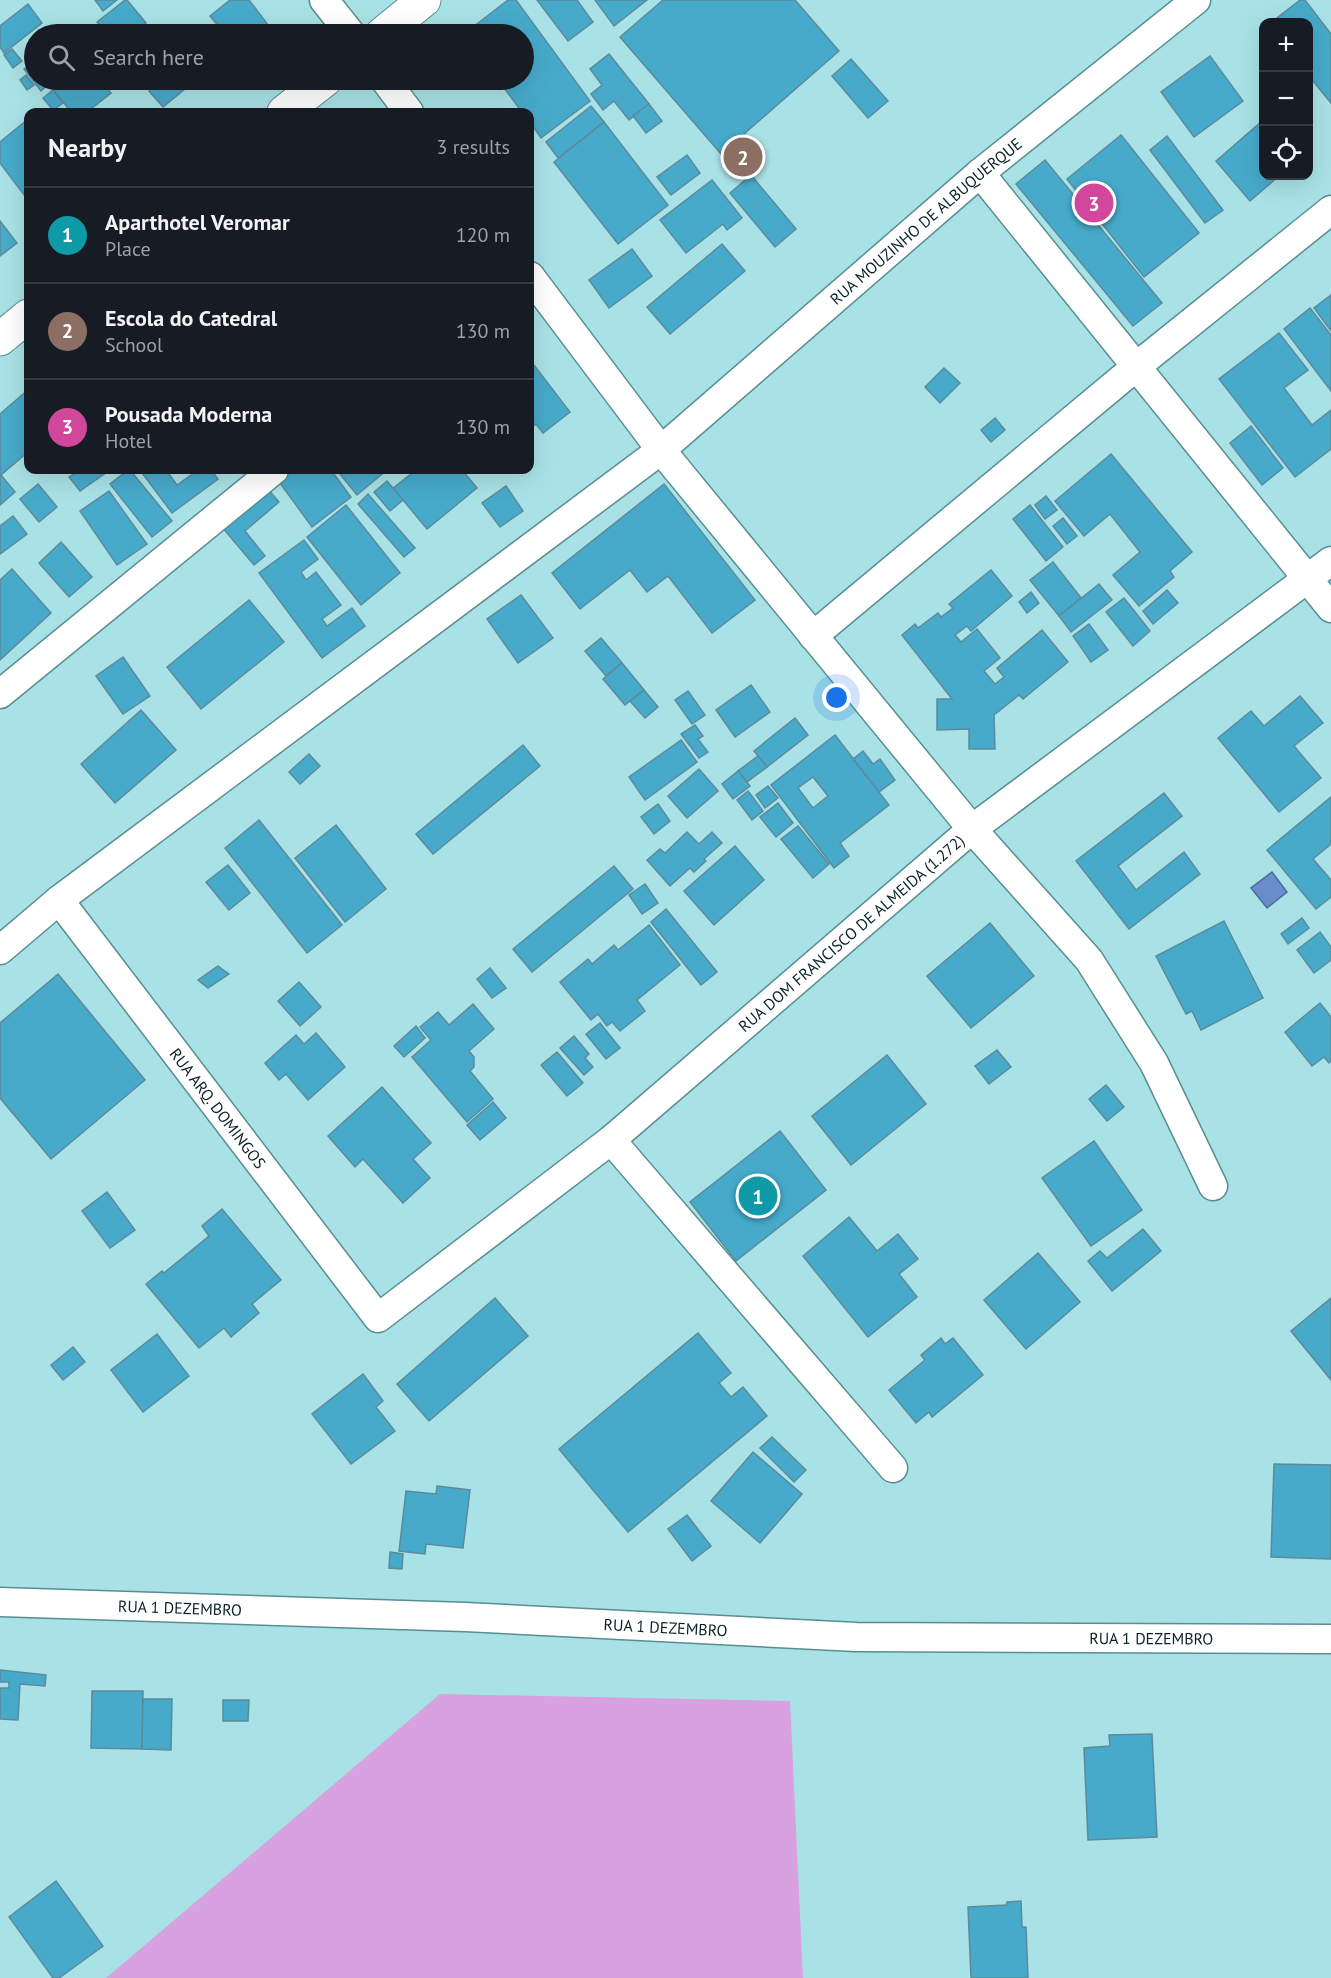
<!DOCTYPE html>
<html lang="en">
<head>
<meta charset="utf-8">
<style>
	:root { --surface:#171b24; --page:#20242c; --text:#f1f3f6; --muted:#9ea1a6; --line:#363941; --accent:#b45309 }
	body { margin:0; font-family:"PT Sans",sans-serif; background:var(--page); color:var(--text) }
	.controls { position:absolute; right:18px; top:18px; display:grid; overflow:hidden; border-radius:12px; box-shadow:0 6px 24px #0002 }
	.controls button { width:54px; height:54px; display:grid; place-items:center; padding:0; border:0; border-bottom:2px solid var(--line); background:var(--surface); color:var(--text); font:30px sans-serif }
	.you { position:absolute; left:837px; top:698px; width:21px; height:21px; margin:-15px; border:4px solid #fff; border-radius:50%; background:#1a73e8; box-shadow:0 0 0 9px #1a73e833 }
	.badge { display:grid; place-items:center; width:39px; height:39px; border-radius:50%; background:var(--accent); color:#fff; font-size:20px; font-weight:700 }
	.pin { position:absolute; translate:-50% -50%; border:3px solid #fff; box-shadow:0 2px 6px #0006 }
	.list { margin:0; padding:0; list-style:none }
	h2 { display:flex; justify-content:space-between; align-items:center; height:78px; margin:0; padding:0 24px; font-size:26px }
	h2 small { font-size:20px; font-weight:400; color:var(--muted) }
	.list li { display:grid; grid-template-columns:39px 1fr auto; gap:18px; align-items:center; box-sizing:border-box; height:96px; padding:0 24px; border-top:2px solid var(--line) }
	.list b { display:block; font-size:22px; white-space:nowrap }
	.list p { margin:0; font-size:20px; white-space:nowrap; color:var(--muted) }
	.list em { font-size:20px; font-style:normal; color:var(--muted) }
	.icon { flex:none; width:33px; height:33px; fill:none; stroke:currentColor; stroke-width:2; stroke-linecap:round; stroke-linejoin:round }
	.map { position:relative; flex:none; width:1331px; height:1978px; overflow:hidden }
	.search { position:absolute; background:var(--surface); box-shadow:0 6px 24px #0002; left:24px; top:24px; width:510px; height:66px; display:flex; align-items:center; gap:15px; box-sizing:border-box; padding:0 21px; border-radius:33px; color:var(--muted); font-size:22px }
	.panel { position:absolute; background:var(--surface); box-shadow:0 6px 24px #0002; left:24px; top:108px; width:510px; height:366px; border-radius:12px }
	.map>svg:first-child { display:block }
	.green { fill:#d7a2df }
	.water { fill:#6a8cca; stroke:#4e6c98; stroke-width:1.5 }
	.building { fill:#47aaca; stroke:#5b8b9c; stroke-width:1.5; fill-rule:evenodd }
	.lines { fill:none; stroke-linecap:round; stroke-linejoin:round }
	.street-casing { stroke:#588e92; stroke-width:31 }
	.secondary-casing { stroke:#588e92; stroke-width:35 }
	.street { stroke:#fff; stroke-width:28 }
	.secondary { stroke:#fff; stroke-width:33 }
	.labels { text-anchor:middle; stroke-width:5; stroke-linejoin:round; paint-order:stroke }
	.street-label { font-size:16px; fill:#0b2224; stroke:#e6fcfd }
</style>
</head>
<body>
<div class="map">
<svg width="1331" height="1978" viewBox="0 0 1331 1978">
	<rect width="100%" height="100%" fill="#a9e2e6"/>
	<!-- green -->
	<polygon class="green" points="440,1694 790,1701 803,1978 106,1978"/>
	<!-- water -->
	<polygon class="water" points="1272,872 1287,892 1267,908 1251,888"/>
	<!-- building -->
	<g class="building">
		<polygon points="95,0 117,0 103,11"/>
		<polygon points="125,0 127,0 146,23 132,34 107,34 97,22"/>
		<polygon points="230,0 249,0 269,26 258,34 225,34 210,16"/>
		<polygon points="508,0 516,0 590,101 541,138 530,122 530,112 522,112 498,80 524,80 524,34 464,34"/>
		<polygon points="537,0 577,0 593,22 568,41"/>
		<polygon points="595,0 647,0 614,26"/>
		<polygon points="663,0 795,0 839,51 721,154 620,37"/>
		<polygon points="1300,0 1305,0 1331,34 1331,103 1308,75 1308,22 1272,22"/>
		<polygon points="28,4 42,23 4,53 0,47 0,26"/>
		<polygon points="12,49 22,61 13,68 4,55"/>
		<polygon points="609,54 649,104 629,120 614,101 603,110 591,94 602,85 590,69"/>
		<polygon points="1210,56 1243,101 1194,137 1161,92"/>
		<polygon points="851,59 888,101 868,118 832,76"/>
		<polygon points="34,61 34,80 101,80 111,93 87,112 71,112 49,84 41,91 24,69"/>
		<polygon points="26,75 34,85 27,90 20,80"/>
		<polygon points="136,80 154,80 143,88"/>
		<polygon points="163,80 196,80 163,107 149,91"/>
		<polygon points="53,90 63,103 53,110 43,98"/>
		<polygon points="649,104 662,121 646,133 633,116"/>
		<polygon points="591,106 604,122 558,158 546,142"/>
		<polygon points="28,119 28,200 0,163 0,142"/>
		<polygon points="604,122 668,205 618,244 554,162"/>
		<polygon points="1261,122 1264,124 1264,176 1279,176 1250,201 1216,161"/>
		<polygon points="1121,135 1199,233 1144,277 1067,179"/>
		<polygon points="1167,136 1223,210 1205,223 1150,150"/>
		<polygon points="687,155 700,173 671,195 657,177"/>
		<polygon points="1045,160 1162,303 1133,326 1016,184"/>
		<polygon points="751,175 796,229 775,247 730,193"/>
		<polygon points="712,180 742,218 727,230 723,224 686,253 660,220"/>
		<polygon points="0,221 17,243 0,256"/>
		<polygon points="722,244 745,271 670,334 647,307"/>
		<polygon points="632,249 652,276 609,308 589,280"/>
		<polygon points="1331,295 1331,331 1314,308"/>
		<polygon points="1310,308 1331,335 1331,391 1284,329"/>
		<polygon points="1279,333 1308,370 1284,388 1312,425 1331,410 1331,449 1295,477 1219,379"/>
		<polygon points="530,360 570,412 543,433 536,424 530,429"/>
		<polygon points="944,368 960,383 940,403 925,387"/>
		<polygon points="28,390 28,452 1,475 15,492 0,505 0,414"/>
		<polygon points="995,418 1005,430 991,442 981,430"/>
		<polygon points="1251,426 1283,468 1262,485 1230,443"/>
		<polygon points="1111,454 1192,552 1170,571 1174,577 1139,606 1113,575 1140,552 1110,514 1084,536 1055,501"/>
		<polygon points="80,470 110,470 80,491 69,477"/>
		<polygon points="128,470 130,470 172,521 152,537 110,484"/>
		<polygon points="146,470 166,470 177,485 198,470 211,470 218,479 172,513 142,473"/>
		<polygon points="290,470 331,470 351,497 312,527 277,479"/>
		<polygon points="343,470 387,470 357,495 339,473"/>
		<polygon points="416,470 462,470 477,488 427,529 393,488"/>
		<polygon points="387,481 403,500 390,511 374,492"/>
		<polygon points="38,484 57,507 39,522 20,499"/>
		<polygon points="664,484 755,600 712,633 668,576 647,592 630,570 580,609 552,573"/>
		<polygon points="506,486 523,511 500,527 482,503"/>
		<polygon points="267,488 279,502 245,531 265,556 254,565 222,527"/>
		<polygon points="109,491 147,544 117,565 80,511"/>
		<polygon points="368,494 415,548 404,557 358,504"/>
		<polygon points="1046,496 1057,510 1045,519 1035,505"/>
		<polygon points="346,505 400,573 361,605 307,537"/>
		<polygon points="1030,505 1063,547 1046,561 1013,519"/>
		<polygon points="13,516 27,534 0,554 0,526"/>
		<polygon points="1063,518 1077,536 1067,544 1053,526"/>
		<polygon points="304,540 318,559 301,572 306,580 316,572 341,605 322,619 327,626 352,608 365,626 322,658 259,573"/>
		<polygon points="61,542 92,577 69,597 39,563"/>
		<polygon points="1053,562 1081,598 1059,616 1030,580"/>
		<polygon points="12,569 51,613 0,660 0,580"/>
		<polygon points="991,570 1012,596 971,631 967,626 955,635 961,642 977,629 1000,658 984,671 995,684 1004,677 997,668 1042,630 1068,662 1023,699 1019,695 994,715 995,749 969,749 969,729 937,730 937,699 952,699 902,635 915,624 918,628 938,613 941,617 953,608 949,604"/>
		<polygon points="1099,584 1112,600 1071,632 1059,616"/>
		<polygon points="1167,590 1178,603 1153,624 1143,611"/>
		<polygon points="1031,592 1039,603 1027,613 1019,602"/>
		<polygon points="521,595 553,638 518,663 487,619"/>
		<polygon points="1124,598 1150,631 1133,646 1106,612"/>
		<polygon points="249,600 284,642 201,709 167,667"/>
		<polygon points="1089,624 1108,650 1091,662 1073,636"/>
		<polygon points="601,638 622,663 606,676 585,651"/>
		<polygon points="123,657 150,696 123,714 96,676"/>
		<polygon points="622,663 644,690 625,705 603,679"/>
		<polygon points="751,685 770,712 735,737 716,710"/>
		<polygon points="644,690 658,707 645,718 630,701"/>
		<polygon points="688,691 705,715 692,724 675,700"/>
		<polygon points="1300,696 1323,723 1294,746 1321,778 1279,812 1218,738 1251,711 1264,726"/>
		<polygon points="141,710 176,750 115,803 81,764"/>
		<polygon points="795,718 808,735 767,767 754,751"/>
		<polygon points="695,725 703,736 698,739 708,752 699,758 681,734"/>
		<path d="M835,735L889,805L840,843L849,856L834,868L771,785ZM813,777L828,796L813,808L798,788Z"/>
		<polygon points="681,740 697,762 645,800 629,777"/>
		<polygon points="523,745 540,766 433,854 416,834"/>
		<polygon points="863,751 873,764 880,759 895,780 879,792 853,759"/>
		<polygon points="309,754 320,766 300,784 289,772"/>
		<polygon points="758,756 767,767 747,782 738,771"/>
		<polygon points="699,769 718,791 687,818 668,796"/>
		<polygon points="738,771 750,786 733,799 722,784"/>
		<polygon points="768,786 778,798 765,808 756,795"/>
		<polygon points="748,791 763,811 752,820 737,800"/>
		<polygon points="1164,793 1182,816 1118,866 1136,890 1184,852 1200,874 1129,929 1076,861"/>
		<polygon points="1331,797 1331,844 1313,859 1331,880 1331,897 1316,909 1267,850"/>
		<polygon points="778,803 793,823 776,837 760,817"/>
		<polygon points="658,804 670,821 654,834 641,817"/>
		<polygon points="259,820 342,925 307,953 225,848"/>
		<polygon points="336,825 386,889 345,922 295,858"/>
		<polygon points="798,826 829,864 813,878 781,839"/>
		<polygon points="687,832 699,844 712,832 722,843 704,859 706,861 694,872 690,868 670,886 647,860 660,849 665,853"/>
		<polygon points="735,846 764,880 714,925 684,891"/>
		<polygon points="228,865 250,893 229,910 206,882"/>
		<polygon points="614,866 633,889 532,972 513,949"/>
		<polygon points="645,884 658,903 642,914 629,895"/>
		<polygon points="666,909 717,972 701,985 651,922"/>
		<polygon points="1302,918 1309,928 1288,944 1281,934"/>
		<polygon points="1224,921 1263,998 1201,1030 1192,1011 1186,1014 1156,956"/>
		<polygon points="990,923 1034,976 971,1028 927,976"/>
		<polygon points="649,925 680,965 637,1000 645,1011 620,1031 612,1022 607,1026 598,1014 591,1020 560,982 588,959 592,964 614,945 618,950"/>
		<polygon points="1320,932 1331,947 1331,960 1314,973 1297,950"/>
		<polygon points="218,966 229,974 208,988 198,980"/>
		<polygon points="490,968 506,988 492,998 477,979"/>
		<polygon points="58,974 145,1080 51,1159 0,1098 0,1023"/>
		<polygon points="299,982 321,1007 300,1026 278,1001"/>
		<polygon points="1320,1003 1331,1017 1331,1061 1329,1063 1324,1057 1312,1066 1285,1032"/>
		<polygon points="473,1004 494,1029 469,1051 474,1057 474,1067 470,1071 493,1099 467,1122 412,1057 431,1040 420,1027 438,1012 449,1025"/>
		<polygon points="600,1023 620,1048 606,1059 586,1034"/>
		<polygon points="416,1026 425,1038 404,1057 394,1046"/>
		<polygon points="316,1033 345,1067 308,1100 286,1074 279,1080 265,1063 296,1035 304,1044"/>
		<polygon points="574,1036 589,1054 585,1058 593,1067 584,1075 560,1048"/>
		<polygon points="997,1050 1011,1067 989,1084 975,1066"/>
		<polygon points="557,1052 583,1083 567,1096 541,1065"/>
		<polygon points="887,1055 926,1104 851,1165 812,1116"/>
		<polygon points="1106,1085 1124,1107 1107,1121 1089,1099"/>
		<polygon points="382,1087 431,1143 413,1159 430,1178 403,1203 363,1159 355,1167 328,1136"/>
		<polygon points="493,1102 506,1118 480,1140 467,1125"/>
		<polygon points="780,1131 826,1190 736,1261 690,1202"/>
		<polygon points="1094,1141 1142,1210 1091,1246 1042,1178"/>
		<polygon points="107,1192 135,1230 110,1248 82,1211"/>
		<polygon points="222,1209 281,1280 252,1304 259,1313 231,1337 224,1328 199,1348 146,1284 162,1271 164,1273 209,1236 202,1226"/>
		<polygon points="849,1217 877,1251 898,1234 918,1259 899,1274 917,1297 868,1337 803,1256"/>
		<polygon points="1143,1229 1161,1251 1112,1291 1088,1261 1100,1251 1107,1258"/>
		<polygon points="1038,1253 1080,1302 1026,1349 984,1300"/>
		<polygon points="495,1298 528,1336 429,1421 397,1384"/>
		<polygon points="1331,1298 1331,1380 1291,1331"/>
		<polygon points="698,1333 731,1373 719,1383 731,1397 743,1387 767,1416 628,1532 559,1449"/>
		<polygon points="157,1334 189,1376 143,1412 111,1370"/>
		<polygon points="941,1338 945,1344 953,1338 983,1375 932,1417 929,1412 916,1423 889,1390 925,1360 921,1355"/>
		<polygon points="73,1347 85,1362 63,1380 51,1365"/>
		<polygon points="363,1374 383,1401 376,1407 395,1431 351,1464 312,1414"/>
		<polygon points="772,1437 806,1470 794,1482 760,1448"/>
		<polygon points="753,1452 802,1494 760,1543 711,1501"/>
		<polygon points="1274,1464 1331,1465 1331,1559 1271,1557"/>
		<polygon points="437,1486 470,1490 463,1548 426,1544 425,1554 399,1551 406,1491 436,1494"/>
		<polygon points="687,1515 711,1546 692,1561 668,1529"/>
		<polygon points="390,1552 403,1554 402,1569 389,1568"/>
		<polygon points="0,1670 46,1675 45,1686 20,1684 18,1720 0,1719 0,1688 9,1688 9,1682 0,1682"/>
		<polygon points="92,1691 143,1691 142,1749 91,1748"/>
		<polygon points="143,1699 172,1699 171,1750 142,1749"/>
		<polygon points="223,1700 249,1700 248,1721 223,1721"/>
		<polygon points="1152,1734 1157,1837 1088,1840 1084,1748 1110,1746 1109,1735"/>
		<polygon points="56,1881 103,1946 59,1978 53,1978 9,1917"/>
		<polygon points="1021,1901 1022,1927 1026,1927 1028,1978 971,1978 968,1907 1006,1905 1007,1902"/>
	</g>
	<g class="lines">
		<defs>
			<g id="street">
				<polyline points="324,0 351,34"/>
				<polyline points="385,80 409,112"/>
				<polyline points="980,173 1331,608"/>
				<polyline points="530,276 661,450 972,829 1089,960 1154,1063 1213,1186"/>
				<polyline points="813,636 1137,366 1331,210"/>
				<polyline points="0,694 274,470"/>
				<path id="s1" d="M59,900L378,1318L611,1140L972,829L1331,561"/>
				<path id="s2" d="M0,950L59,900L661,450L980,173L1196,0"/>
				<polyline points="611,1140 893,1468"/>
				<path id="s3" d="M0,1602L465,1617L856,1637L1331,1639"/>
			</g>
			<g id="secondary">
				<polyline points="382,34 424,0"/>
				<polyline points="284,112 325,80"/>
				<polyline points="0,339 28,316"/>
			</g>
		</defs>
		<!-- street casing -->
		<use href="#street" class="street-casing"/>
		<!-- secondary casing -->
		<use href="#secondary" class="secondary-casing"/>
		<!-- street -->
		<use href="#street" class="street"/>
		<!-- secondary -->
		<use href="#secondary" class="secondary"/>
	</g>
	<g class="labels">
		<!-- street labels -->
		<g class="street-label">
			<text dy="6" stroke="none"><textPath href="#s2" startOffset="1179">RUA MOUZINHO DE ALBUQUERQUE</textPath></text>
			<text dy="6" stroke="none"><textPath href="#s1" startOffset="1136">RUA DOM FRANCISCO DE ALMEIDA (1.272)</textPath></text>
			<text dy="6" stroke="none"><textPath href="#s1" startOffset="262">RUA ARQ. DOMINGOS</textPath></text>
			<text dy="6" stroke="none"><textPath href="#s3" startOffset="180">RUA 1 DEZEMBRO</textPath></text>
			<text dy="6" stroke="none"><textPath href="#s3" startOffset="666">RUA 1 DEZEMBRO</textPath></text>
			<text dy="6" stroke="none"><textPath href="#s3" startOffset="1152">RUA 1 DEZEMBRO</textPath></text>
		</g>
	</g>
</svg>
<div class="controls">
<button>+</button>
<button>−</button>
<button><svg class="icon" aria-label="locate" viewBox="0 0 24 24"><circle cx="12" cy="12" r="6"/><path d="M12 2v4M12 18v4M2 12h4M18 12h4"/></svg></button>
</div>
<div class="you"></div>
<div class="pin badge" style="left:758px;top:1196px;background:#0f9aa8">1</div>
<div class="pin badge" style="left:743px;top:157px;background:#8d6e63">2</div>
<div class="pin badge" style="left:1094px;top:203px;background:#d1479c">3</div>
<div class="search"><svg class="icon" aria-label="search" viewBox="0 0 24 24"><circle cx="10" cy="10" r="6"/><path d="M15 15l6 6"/></svg>Search here</div>
<section class="panel">
<h2>Nearby<small>3 results</small></h2>
<ul class="list">
<li><span class="badge" style="background:#0f9aa8">1</span><div><b>Aparthotel Veromar</b><p>Place</p></div><em>120 m</em></li>
<li><span class="badge" style="background:#8d6e63">2</span><div><b>Escola do Catedral</b><p>School</p></div><em>130 m</em></li>
<li><span class="badge" style="background:#d1479c">3</span><div><b>Pousada Moderna</b><p>Hotel</p></div><em>130 m</em></li>
</ul>
</section>
</div>
</body>
</html>
